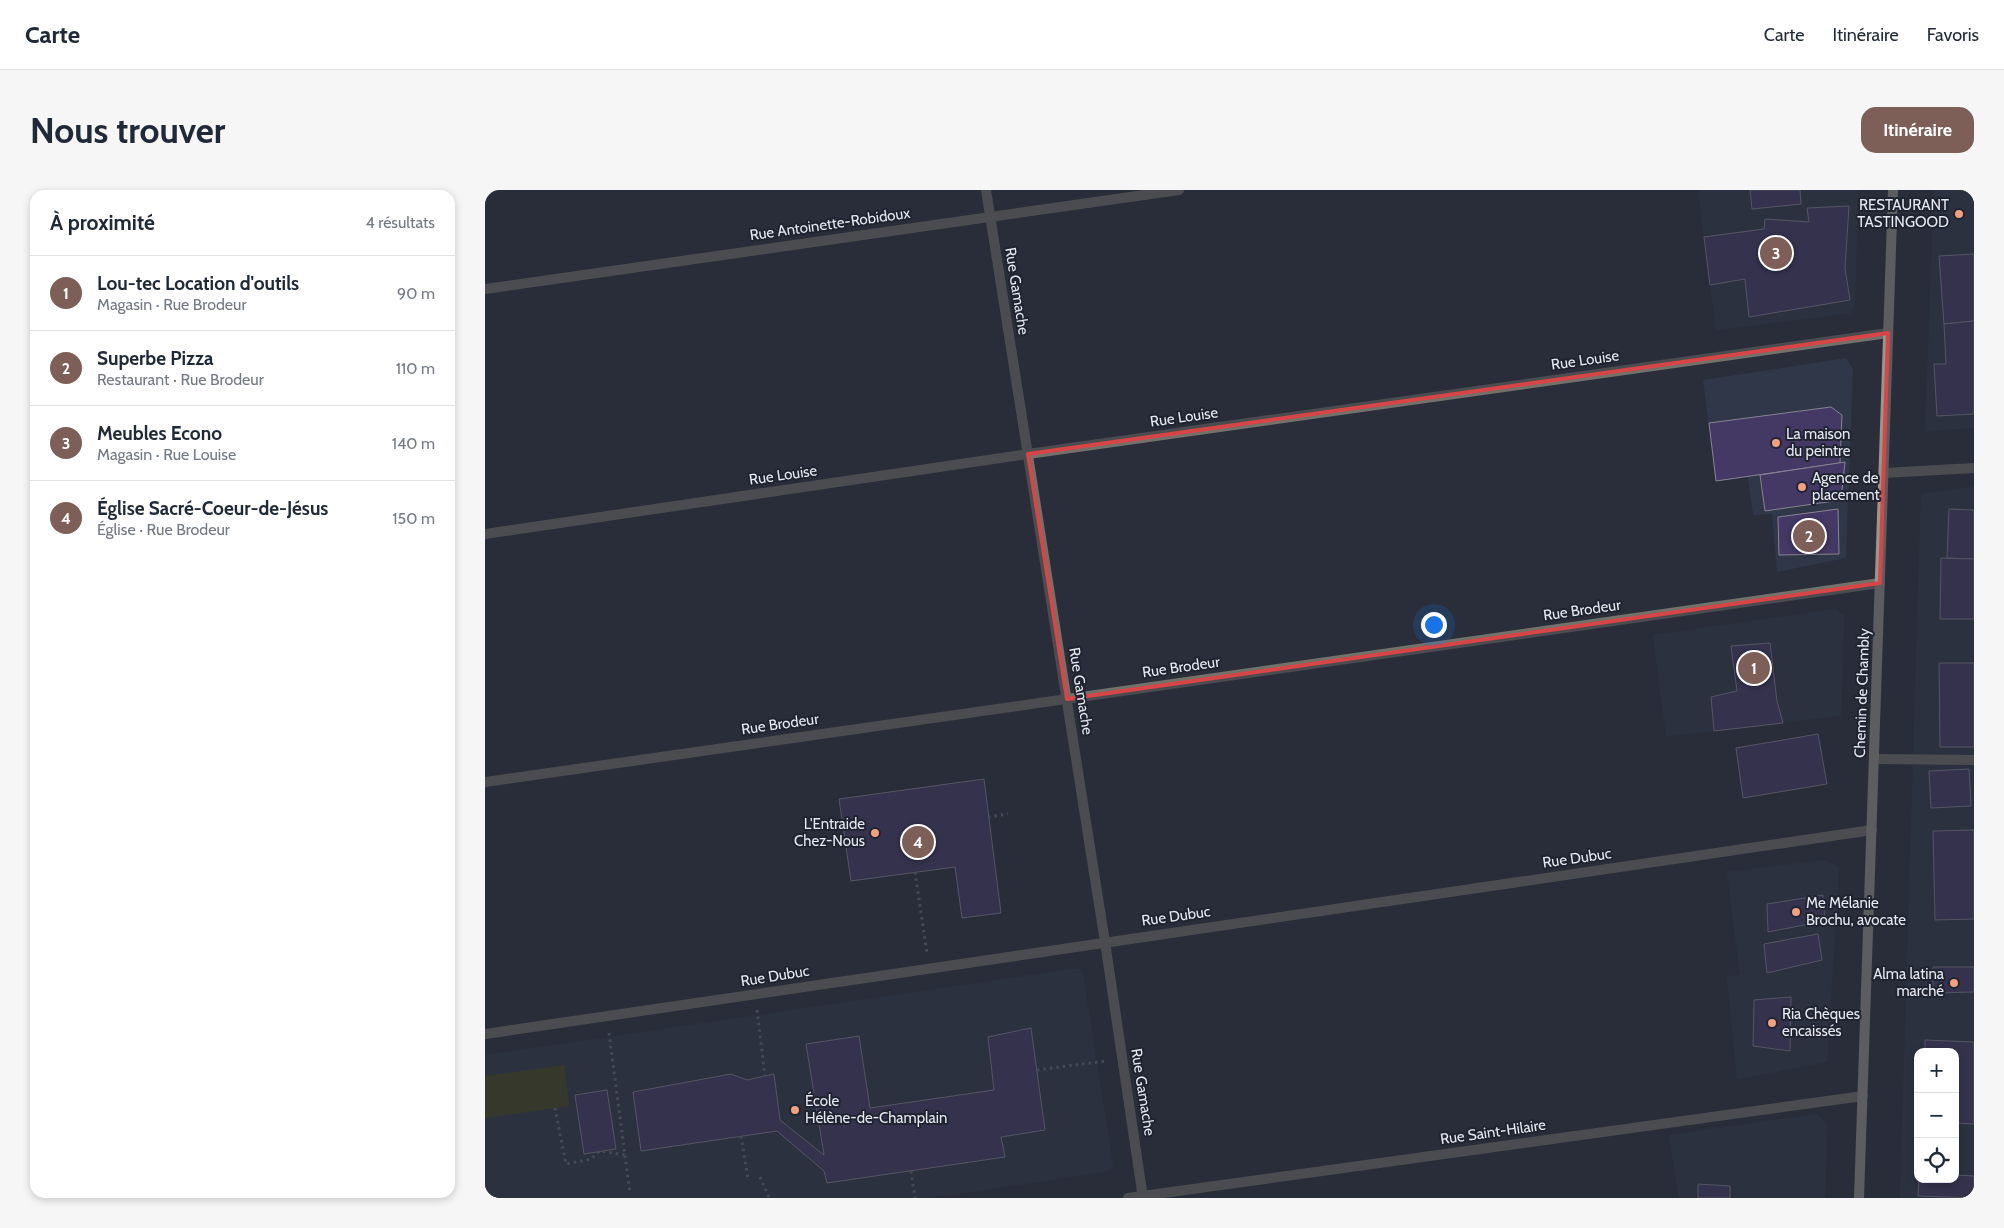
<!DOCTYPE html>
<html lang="fr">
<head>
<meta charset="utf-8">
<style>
	:root { --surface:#fff; --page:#f6f6f7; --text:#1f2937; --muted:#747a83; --line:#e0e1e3; --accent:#7e5f57 }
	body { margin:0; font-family:Cabin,sans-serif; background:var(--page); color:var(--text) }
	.controls { position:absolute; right:15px; bottom:15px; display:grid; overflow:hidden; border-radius:10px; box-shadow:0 2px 8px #0003 }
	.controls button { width:45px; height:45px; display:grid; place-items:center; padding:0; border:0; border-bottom:1px solid var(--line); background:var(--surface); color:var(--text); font:25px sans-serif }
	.you { position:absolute; left:948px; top:434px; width:18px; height:18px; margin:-12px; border:4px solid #fff; border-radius:50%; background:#1a73e8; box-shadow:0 0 0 8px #1a73e833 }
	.badge { display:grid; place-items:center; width:32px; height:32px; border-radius:50%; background:var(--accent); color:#fff; font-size:16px; font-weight:700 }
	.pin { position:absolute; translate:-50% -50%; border:2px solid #fff; box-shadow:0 1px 5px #0006 }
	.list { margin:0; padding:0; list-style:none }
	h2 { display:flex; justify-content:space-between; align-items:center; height:65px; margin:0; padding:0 20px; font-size:21px }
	h2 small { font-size:16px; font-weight:400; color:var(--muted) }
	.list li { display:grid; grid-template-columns:32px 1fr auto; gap:15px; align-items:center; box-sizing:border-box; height:75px; padding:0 20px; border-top:1px solid var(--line) }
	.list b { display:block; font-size:19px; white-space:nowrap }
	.list p { margin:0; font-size:16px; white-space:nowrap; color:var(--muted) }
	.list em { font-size:16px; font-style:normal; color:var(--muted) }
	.icon { flex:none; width:28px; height:28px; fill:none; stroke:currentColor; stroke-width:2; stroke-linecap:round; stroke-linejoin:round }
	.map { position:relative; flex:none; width:1489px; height:1008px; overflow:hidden; border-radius:15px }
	header { display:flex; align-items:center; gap:30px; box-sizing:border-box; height:70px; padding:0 25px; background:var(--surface); border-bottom:1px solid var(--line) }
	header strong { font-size:24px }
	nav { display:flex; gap:28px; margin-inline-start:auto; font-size:18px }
	.intro { display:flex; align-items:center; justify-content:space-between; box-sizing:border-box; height:120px; padding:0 30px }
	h1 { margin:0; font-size:35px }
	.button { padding:12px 22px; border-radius:15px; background:var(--accent); color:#fff; font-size:18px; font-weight:700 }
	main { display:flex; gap:30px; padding:0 30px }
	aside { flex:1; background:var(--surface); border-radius:15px; box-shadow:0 2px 8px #0003 }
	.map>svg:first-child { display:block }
	.built { fill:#303748; fill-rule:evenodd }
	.green { fill:#434517 }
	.building { fill:#443864; stroke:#878494 }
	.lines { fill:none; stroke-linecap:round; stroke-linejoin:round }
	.path { stroke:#666b75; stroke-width:3; stroke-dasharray:2.5 4; stroke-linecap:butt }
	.service { stroke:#72716a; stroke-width:10 }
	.minor { stroke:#72716a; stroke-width:10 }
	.tertiary { stroke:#72716a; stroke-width:10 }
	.secondary { stroke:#99978c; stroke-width:10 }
	.marked { fill:none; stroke:#d84546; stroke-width:4; stroke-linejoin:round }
	.poi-dot { fill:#f2a07f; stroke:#1f2430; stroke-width:2 }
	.labels { text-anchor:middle; stroke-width:4; stroke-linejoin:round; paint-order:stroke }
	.poi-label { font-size:15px; fill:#e5e8f0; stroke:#1f2430; text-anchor:start }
	.street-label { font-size:15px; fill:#e5e8f0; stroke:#1f2430 }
</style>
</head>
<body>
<header>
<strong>Carte</strong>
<nav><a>Carte</a><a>Itinéraire</a><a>Favoris</a></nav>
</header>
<div class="intro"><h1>Nous trouver</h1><a class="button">Itinéraire</a></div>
<main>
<aside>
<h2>À proximité<small>4 résultats</small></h2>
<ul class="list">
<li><span class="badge">1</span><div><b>Lou-tec Location d'outils</b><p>Magasin · Rue Brodeur</p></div><em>90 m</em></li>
<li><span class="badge">2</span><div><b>Superbe Pizza</b><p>Restaurant · Rue Brodeur</p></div><em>110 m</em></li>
<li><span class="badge">3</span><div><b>Meubles Econo</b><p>Magasin · Rue Louise</p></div><em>140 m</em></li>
<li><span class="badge">4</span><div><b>Église Sacré-Coeur-de-Jésus</b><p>Église · Rue Brodeur</p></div><em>150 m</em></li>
</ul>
</aside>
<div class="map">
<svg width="1489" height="1008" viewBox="0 0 1489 1008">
	<rect width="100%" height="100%" fill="#292e3a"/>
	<!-- built -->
	<g class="built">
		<polygon points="1213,0 1373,0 1370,113 1366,123 1231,140"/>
		<polygon points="1449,0 1489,0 1489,238 1440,241"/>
		<polygon points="1361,168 1368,179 1361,368 1292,382 1287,324 1268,325 1263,287 1231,291 1218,190"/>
		<path d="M1489,297V1008H1415L1436,304ZM1433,862H1470V989H1433Z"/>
		<polygon points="1351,419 1359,426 1356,525 1255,539 1181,546 1168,445"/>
		<polygon points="1341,670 1354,678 1342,872 1252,889 1242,786 1255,785 1242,682"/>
		<polygon points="588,779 595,779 598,785 628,975 625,980 619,982 445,1008 0,1008 0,865"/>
		<polygon points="1332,924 1342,934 1340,1008 1194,1008 1184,945"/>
	</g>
	<!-- green -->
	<polygon class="green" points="79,875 84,916 0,928 0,886"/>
	<!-- building -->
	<g class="building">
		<polygon points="1265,0 1315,0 1316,14 1267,19"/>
		<polygon points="1364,16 1360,78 1365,110 1264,127 1260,89 1225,95 1219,47 1279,39 1280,29 1324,32 1322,18"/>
		<polygon points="1489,64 1489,131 1459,134 1454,66"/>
		<polygon points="1489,131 1489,224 1452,226 1449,174 1461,174 1459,134"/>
		<polygon points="1346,217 1357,225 1355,273 1231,291 1224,233"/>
		<polygon points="1360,272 1356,310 1280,321 1275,285"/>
		<polygon points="1353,319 1354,364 1294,365 1293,327"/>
		<polygon points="1464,319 1489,320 1489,369 1462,368"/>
		<polygon points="1456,368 1489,369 1489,429 1455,429"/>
		<polygon points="1285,453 1292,511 1298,533 1229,541 1226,507 1252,501 1246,456"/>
		<polygon points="1454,473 1489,473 1489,557 1455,557"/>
		<polygon points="1333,544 1342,594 1258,608 1251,558"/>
		<polygon points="1484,579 1486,616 1446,618 1444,581"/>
		<polygon points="499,589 516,723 477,728 470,677 366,691 354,609"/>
		<polygon points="1489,640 1489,729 1450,730 1448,641"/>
		<polygon points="1338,705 1340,731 1283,742 1282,714"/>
		<polygon points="1333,744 1337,770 1282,783 1279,754"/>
		<polygon points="1448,777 1489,777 1489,802 1448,803"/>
		<polygon points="1306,807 1305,861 1268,856 1269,810"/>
		<polygon points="546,838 560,940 516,947 520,967 342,993 339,981 292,941 156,961 148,902 246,884 262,890 289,884 295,930 339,965 321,854 374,846 385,918 509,900 503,847"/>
		<polygon points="1440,850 1489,852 1489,934 1470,933 1470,862 1440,862"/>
		<polygon points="122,900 131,959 99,964 90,905"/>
		<polygon points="1470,985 1489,986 1489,1008 1433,1006 1434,989 1470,989"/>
		<polygon points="1213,994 1245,996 1245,1008 1213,1008"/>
	</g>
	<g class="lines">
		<!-- path -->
		<g class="path">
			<polyline points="503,627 523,624"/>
			<polyline points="430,682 442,763"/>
			<polyline points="272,820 280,886"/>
			<polyline points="124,843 145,1004"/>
			<polyline points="552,880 621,871"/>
			<polyline points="70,918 81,974 106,969 115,961 140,965"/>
			<polyline points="256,946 263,989"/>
			<polyline points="426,981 430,1008"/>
			<polyline points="275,987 284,1008"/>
		</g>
		<!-- service -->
		<polyline class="service" points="1389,569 1489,570"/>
		<!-- minor -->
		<g class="minor">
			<polyline points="501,0 620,752 658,1008"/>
			<polyline points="1399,283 1489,278"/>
			<polyline points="0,344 543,264 1403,143"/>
			<polyline points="0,592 1395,393"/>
			<polyline points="0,844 1387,640"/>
			<polyline points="643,1008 1378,906"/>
		</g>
		<!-- tertiary -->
		<polyline class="tertiary" points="0,99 694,0"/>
		<!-- secondary -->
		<polyline class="secondary" points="1374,1008 1408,0"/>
	</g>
	<!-- marked area -->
	<path d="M0 0H1489V1008H0ZM1403,143L1395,393L582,509L543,264Z" fill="#292e3a" fill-opacity=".55" fill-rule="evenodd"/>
	<path class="marked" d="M1403,143L1395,393L582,509L543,264Z"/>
	<!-- markers -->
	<g class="poi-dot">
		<circle cx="1474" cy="24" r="5"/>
		<circle cx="1291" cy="253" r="5"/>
		<circle cx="1317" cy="297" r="5"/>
		<circle cx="390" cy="643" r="5"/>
		<circle cx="1311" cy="722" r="5"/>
		<circle cx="1469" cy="793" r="5"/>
		<circle cx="1287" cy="833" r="5"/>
		<circle cx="310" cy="920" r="5"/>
	</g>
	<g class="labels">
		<!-- poi labels -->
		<g class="poi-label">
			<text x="1464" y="20" text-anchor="end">RESTAURANT<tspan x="1464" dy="17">TASTINGOOD</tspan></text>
			<text x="1301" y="249">La maison<tspan x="1301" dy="17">du peintre</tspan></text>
			<text x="1327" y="293">Agence de<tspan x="1327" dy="17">placement</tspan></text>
			<text x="380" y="639" text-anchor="end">L'Entraide<tspan x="380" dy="17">Chez-Nous</tspan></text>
			<text x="1321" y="718">Me Mélanie<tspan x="1321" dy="17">Brochu, avocate</tspan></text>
			<text x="1459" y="789" text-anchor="end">Alma latina<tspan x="1459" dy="17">marché</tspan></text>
			<text x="1297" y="829">Ria Chèques<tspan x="1297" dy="17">encaissés</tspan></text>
			<text x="320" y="916">École<tspan x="320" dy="17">Hélène-de-Champlain</tspan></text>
		</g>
		<!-- street labels -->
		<g class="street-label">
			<text transform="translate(345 34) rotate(-8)" y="5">Rue Antoinette-Robidoux</text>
			<text transform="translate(532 101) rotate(81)" y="5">Rue Gamache</text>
			<text transform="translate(1100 170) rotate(-8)" y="5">Rue Louise</text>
			<text transform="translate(699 227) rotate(-8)" y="5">Rue Louise</text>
			<text transform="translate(298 285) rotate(-8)" y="5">Rue Louise</text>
			<text transform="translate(1097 420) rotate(-8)" y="5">Rue Brodeur</text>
			<text transform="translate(696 477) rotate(-8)" y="5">Rue Brodeur</text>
			<text transform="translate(596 501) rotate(81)" y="5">Rue Gamache</text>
			<text transform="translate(1377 503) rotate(-88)" y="5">Chemin de Chambly</text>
			<text transform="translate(295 534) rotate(-8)" y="5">Rue Brodeur</text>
			<text transform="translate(1092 668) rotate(-8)" y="5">Rue Dubuc</text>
			<text transform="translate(691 726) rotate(-8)" y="5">Rue Dubuc</text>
			<text transform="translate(290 786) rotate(-9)" y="5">Rue Dubuc</text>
			<text transform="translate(658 902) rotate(81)" y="5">Rue Gamache</text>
			<text transform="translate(1008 942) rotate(-8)" y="5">Rue Saint-Hilaire</text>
		</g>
	</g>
</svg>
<div class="controls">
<button>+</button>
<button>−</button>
<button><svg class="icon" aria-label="locate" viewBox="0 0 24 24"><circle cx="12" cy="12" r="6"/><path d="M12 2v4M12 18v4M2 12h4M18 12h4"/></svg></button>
</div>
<div class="you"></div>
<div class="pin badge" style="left:1269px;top:478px">1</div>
<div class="pin badge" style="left:1324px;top:346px">2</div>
<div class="pin badge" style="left:1291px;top:63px">3</div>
<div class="pin badge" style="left:433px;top:652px">4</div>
</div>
</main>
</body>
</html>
